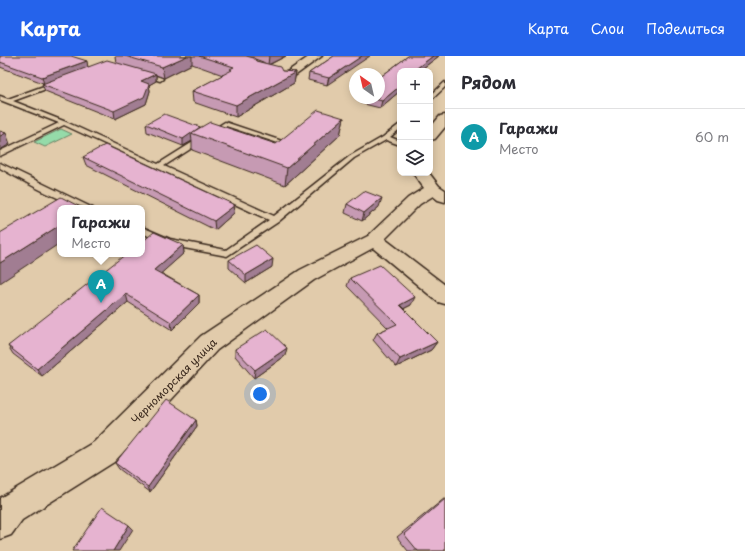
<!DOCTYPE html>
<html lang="ru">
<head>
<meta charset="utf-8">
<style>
	:root { --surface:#fff; --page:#f2f2f3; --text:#2b2b33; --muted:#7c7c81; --line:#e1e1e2; --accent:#2563eb }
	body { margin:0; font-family:"Playpen Sans",sans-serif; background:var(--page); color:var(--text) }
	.controls { position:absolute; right:12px; top:12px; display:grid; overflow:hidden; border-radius:8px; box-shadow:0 2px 10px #0003 }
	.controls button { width:36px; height:36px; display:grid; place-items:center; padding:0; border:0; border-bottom:1px solid var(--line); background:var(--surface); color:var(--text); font:20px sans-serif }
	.compass { position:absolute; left:349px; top:12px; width:36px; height:36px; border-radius:50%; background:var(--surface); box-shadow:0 2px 10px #0003; rotate:326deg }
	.you { position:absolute; left:260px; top:338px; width:14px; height:14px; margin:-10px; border:3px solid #fff; border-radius:50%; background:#1a73e8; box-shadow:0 0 0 6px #1a73e833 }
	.badge { display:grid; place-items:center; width:26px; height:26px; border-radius:50%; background:var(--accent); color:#fff; font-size:13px; font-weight:700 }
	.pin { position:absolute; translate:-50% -33px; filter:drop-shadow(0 1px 2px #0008) }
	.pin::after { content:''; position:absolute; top:21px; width:14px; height:12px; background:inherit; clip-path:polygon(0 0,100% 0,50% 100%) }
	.popup { position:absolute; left:57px; top:149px; width:88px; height:52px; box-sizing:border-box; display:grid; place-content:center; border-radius:8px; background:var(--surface); filter:drop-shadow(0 1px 3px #0005); font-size:13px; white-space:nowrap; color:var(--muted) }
	.popup b { font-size:15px; color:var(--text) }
	.popup::after { content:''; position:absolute; left:50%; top:100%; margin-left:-8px; border:8px solid transparent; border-top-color:var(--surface) }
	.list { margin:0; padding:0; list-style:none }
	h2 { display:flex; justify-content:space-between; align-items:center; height:52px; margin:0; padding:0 16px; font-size:17px }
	h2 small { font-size:13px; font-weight:400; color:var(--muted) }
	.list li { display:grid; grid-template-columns:26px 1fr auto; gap:12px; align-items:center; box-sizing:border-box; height:56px; padding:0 16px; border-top:1px solid var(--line) }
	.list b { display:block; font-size:15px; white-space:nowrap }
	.list p { margin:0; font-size:13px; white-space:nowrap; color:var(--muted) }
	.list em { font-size:13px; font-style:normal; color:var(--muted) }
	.icon { flex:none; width:22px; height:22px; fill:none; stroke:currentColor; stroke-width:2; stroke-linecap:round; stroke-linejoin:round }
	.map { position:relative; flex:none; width:445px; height:495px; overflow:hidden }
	header { display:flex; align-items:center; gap:24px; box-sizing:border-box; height:56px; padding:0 20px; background:var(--accent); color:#fff }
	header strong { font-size:19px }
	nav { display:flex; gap:22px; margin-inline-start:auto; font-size:14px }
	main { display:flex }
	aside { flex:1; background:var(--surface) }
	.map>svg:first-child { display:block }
	.green { fill:#95dba9; stroke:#688264 }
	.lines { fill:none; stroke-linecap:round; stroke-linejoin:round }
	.service-casing { stroke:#3b2a1e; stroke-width:3 }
	.minor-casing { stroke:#3b2a1e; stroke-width:3 }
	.service { fill:#e1cbab; fill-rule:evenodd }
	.minor { fill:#e1cbab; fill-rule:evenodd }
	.wall { fill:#c69ab3; stroke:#3b2a1e; fill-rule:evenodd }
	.shaded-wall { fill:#a17d92; stroke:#3b2a1e }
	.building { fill:#e6b3d0; stroke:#3b2a1e }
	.labels { text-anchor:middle; stroke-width:3.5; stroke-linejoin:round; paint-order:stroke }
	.street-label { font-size:11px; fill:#3b2a1e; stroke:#e1cbab }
</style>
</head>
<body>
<header>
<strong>Карта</strong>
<nav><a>Карта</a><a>Слои</a><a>Поделиться</a></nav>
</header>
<main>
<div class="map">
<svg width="445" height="495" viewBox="0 0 445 495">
	<rect width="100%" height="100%" fill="#e1cbab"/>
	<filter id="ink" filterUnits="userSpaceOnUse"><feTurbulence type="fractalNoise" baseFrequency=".025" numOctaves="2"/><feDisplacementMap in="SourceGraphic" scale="8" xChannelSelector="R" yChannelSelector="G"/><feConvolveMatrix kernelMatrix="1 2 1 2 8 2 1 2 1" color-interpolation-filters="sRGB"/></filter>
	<g filter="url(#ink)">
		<!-- green -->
		<polygon class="green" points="61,73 72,78 45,91 34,86"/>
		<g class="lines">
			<defs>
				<g id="service">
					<polygon points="144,16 162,22 163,23 160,25 142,19 141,18"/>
					<polygon points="55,26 58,28 57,29 13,45 66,66 158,108 225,66 285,86 285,88 281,88 226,70 164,110 274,160 350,100 383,81 400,68 400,73 390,81 400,85 400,89 386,84 354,102 278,166 227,200 168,189 142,177 142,171 170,183 226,194 269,164 64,69 0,100 0,95 59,67 0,44 0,40 8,43"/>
					<polygon points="445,26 445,31 430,45 430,40"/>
					<path d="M0,107L93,152C69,152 22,124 0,112Z"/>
				</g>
				<g id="minor">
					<polygon points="310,0 322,0 289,24 281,24 280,22 281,20"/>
					<polygon points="445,59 445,71 435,83 430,84 430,72 440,60"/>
					<polygon points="413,117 429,117 439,130 445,134 445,146 438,144 433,140 420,148 385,183 445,229 445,248 438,246 373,192 314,224 217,294 114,406 22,464 11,479 0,483 0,442 94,386 201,280 300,214 368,180 408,142 424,132"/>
				</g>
			</defs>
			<!-- service casing -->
			<use href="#service" class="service-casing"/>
			<!-- minor casing -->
			<use href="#minor" class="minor-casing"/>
			<!-- service -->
			<use href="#service" class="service"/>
			<!-- minor -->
			<use href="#minor" class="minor"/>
		</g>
		<!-- wall -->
		<g class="wall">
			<path d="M0,0L88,11L116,7L115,0H286L269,9L282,15L296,16L294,27L236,61L193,46L192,35L223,19L192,8L164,22L156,19V25L149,29L150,35L146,48L115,63L45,35L42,28L43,27L0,11ZM255,3L263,6L266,8L256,5Z"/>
			<polygon points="334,0 327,29 308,24 309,17"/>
			<polygon points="408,0 439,0 419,15 400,15 400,35 380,52 360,47 361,42 379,42 379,22"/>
			<polygon points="344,62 340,79 285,129 192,94 192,85 183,90 147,76 146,68 200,71 276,88"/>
			<polygon points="83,101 235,149 234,157 215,174 86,109"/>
			<polygon points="347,148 379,151 362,165 345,157"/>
			<polygon points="183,189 184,197 161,217 199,239 199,247 172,274 128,246 42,320 13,298 8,290"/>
			<polygon points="229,204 272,211 246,227 229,212"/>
			<polygon points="350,222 411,249 403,253 437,286 431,294 396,311 373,284 377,277 388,272 347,230"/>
			<polygon points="235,293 285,300 254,322 235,300"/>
			<polygon points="196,364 197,370 150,436 119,413 115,407"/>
			<polygon points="445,442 445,495 408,495 397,481"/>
		</g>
		<!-- shaded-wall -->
		<g class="shaded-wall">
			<polygon points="187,0 192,0 192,8 164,22 162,11"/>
			<polygon points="269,0 286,0 268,9"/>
			<polygon points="362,0 370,0 327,29 329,22"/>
			<polygon points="433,0 439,0 419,15 413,15"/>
			<polygon points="87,5 88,12 44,28 42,21"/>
			<polygon points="296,16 294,27 236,61 236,49"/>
			<polygon points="156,18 156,25 149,29 150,35 146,48 115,63 114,55 141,25"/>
			<polygon points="400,30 400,35 380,52 382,45"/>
			<polygon points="344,62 340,79 285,129 287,112"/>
			<polygon points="6,77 10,88 0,94 0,80"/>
			<polygon points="191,77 192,85 183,90 183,83"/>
			<polygon points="382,142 379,151 362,165 364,157"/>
			<polygon points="235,149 234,157 215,174 214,165"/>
			<polygon points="60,169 60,187 0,227 0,207"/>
			<polygon points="183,189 184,197 156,222 154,214"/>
			<polygon points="273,203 272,211 246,227 246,219"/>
			<polygon points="126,238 128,246 42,320 37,313"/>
			<polygon points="199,239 199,247 172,274 171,266"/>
			<polygon points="415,241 411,249 395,257 400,249"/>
			<polygon points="437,286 431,294 396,311 400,303"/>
			<polygon points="287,292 285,300 254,322 255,314"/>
			<polygon points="196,364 197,370 150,436 148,431"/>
			<polygon points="129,469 133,473 119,495 113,495"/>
		</g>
		<!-- building -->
		<g class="building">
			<polygon points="0,0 71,0 87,5 42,21 0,6"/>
			<polygon points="125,0 187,0 162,11"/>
			<polygon points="199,0 246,0 254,2 256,5 280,11 282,15 296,16 236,49 192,35 232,14 230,13 234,11"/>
			<polygon points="334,0 362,0 329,22 309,17"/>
			<polygon points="408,0 433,0 413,15 400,15 400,30 382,45 371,42 379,42 379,22"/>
			<polygon points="107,4 156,18 141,25 149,28 144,41 114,55 42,28"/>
			<polygon points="318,54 344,62 287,112 191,77 210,66 276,88"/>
			<polygon points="164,58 200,71 183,83 146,68"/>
			<polygon points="0,75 6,77 0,80"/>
			<polygon points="105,89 235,149 214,165 83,101"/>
			<polygon points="364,135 382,142 364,157 347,148"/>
			<polygon points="61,141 82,152 60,152 60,169 0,207 0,177"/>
			<polygon points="154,176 183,189 154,214 199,239 171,266 126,238 37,313 8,290 126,198 142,198 142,186"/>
			<polygon points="256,189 273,203 246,219 229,204"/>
			<polygon points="380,209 415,241 400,249 437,286 400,303 377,277 397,268 350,222"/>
			<polygon points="267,273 287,292 255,314 235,293"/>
			<polygon points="166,344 196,364 148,431 115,407"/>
			<polygon points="445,443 445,495 418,495 404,478"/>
			<polygon points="102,451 129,469 113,495 72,495"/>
		</g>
	</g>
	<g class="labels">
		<!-- street labels -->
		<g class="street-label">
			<text transform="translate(174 325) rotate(-45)" y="4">Черноморская улица</text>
		</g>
	</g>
</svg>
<div class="controls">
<button>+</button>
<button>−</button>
<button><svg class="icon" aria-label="layers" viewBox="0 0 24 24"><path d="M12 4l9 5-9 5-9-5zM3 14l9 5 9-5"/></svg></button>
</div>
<svg class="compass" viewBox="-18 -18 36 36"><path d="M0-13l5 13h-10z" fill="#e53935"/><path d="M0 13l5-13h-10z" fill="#7c7c81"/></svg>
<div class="you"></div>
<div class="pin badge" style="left:101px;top:247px;background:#0f9aa8">A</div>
<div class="popup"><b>Гаражи</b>Место</div>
</div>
<aside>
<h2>Рядом<small></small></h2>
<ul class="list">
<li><span class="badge" style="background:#0f9aa8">A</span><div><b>Гаражи</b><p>Место</p></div><em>60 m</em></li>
</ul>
</aside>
</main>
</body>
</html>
